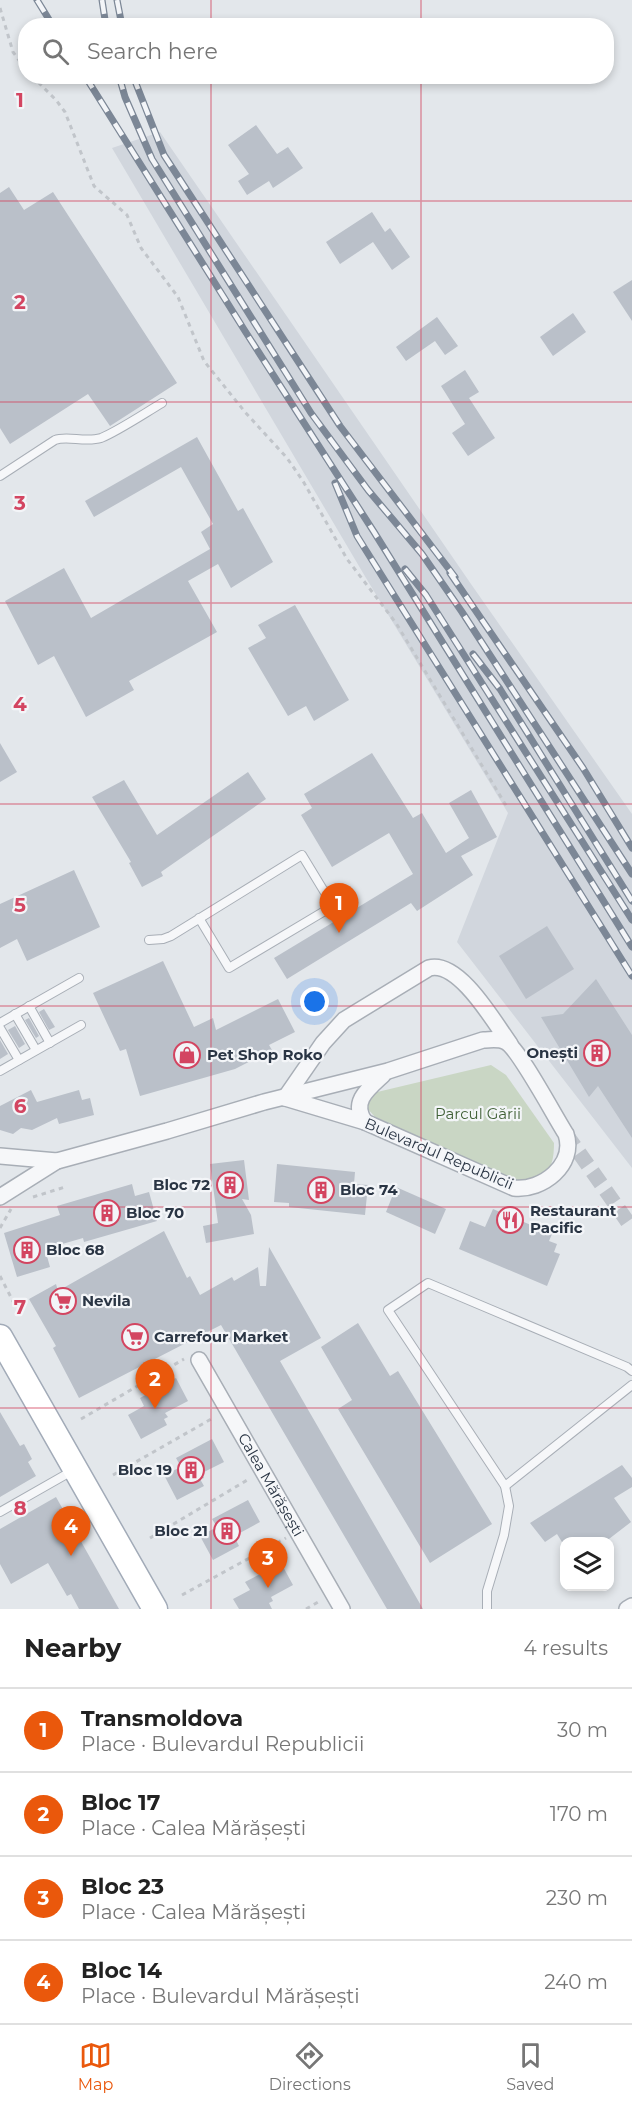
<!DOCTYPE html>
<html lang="en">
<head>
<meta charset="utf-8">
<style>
	:root { --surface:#fff; --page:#f2f2f2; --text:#222; --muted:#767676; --line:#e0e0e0; --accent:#ea580c }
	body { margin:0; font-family:Montserrat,sans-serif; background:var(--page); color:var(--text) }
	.controls { position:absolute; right:18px; bottom:18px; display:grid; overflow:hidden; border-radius:12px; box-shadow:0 3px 9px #0003 }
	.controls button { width:54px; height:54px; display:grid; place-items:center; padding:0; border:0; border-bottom:2px solid var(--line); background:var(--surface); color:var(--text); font:30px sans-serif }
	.you { position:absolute; left:315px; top:1002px; width:21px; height:21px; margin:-15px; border:4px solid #fff; border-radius:50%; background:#1a73e8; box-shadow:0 0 0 9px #1a73e833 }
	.badge { display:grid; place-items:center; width:39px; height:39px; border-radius:50%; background:var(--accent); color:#fff; font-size:20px; font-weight:700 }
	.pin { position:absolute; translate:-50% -50px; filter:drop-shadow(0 2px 3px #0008) }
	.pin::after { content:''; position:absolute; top:32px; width:21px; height:18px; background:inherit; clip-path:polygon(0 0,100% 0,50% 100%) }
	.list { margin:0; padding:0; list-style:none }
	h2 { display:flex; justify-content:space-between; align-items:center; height:78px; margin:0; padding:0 24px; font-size:26px }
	h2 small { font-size:20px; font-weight:400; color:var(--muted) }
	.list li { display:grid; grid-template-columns:39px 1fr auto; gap:18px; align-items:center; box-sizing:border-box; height:84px; padding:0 24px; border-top:2px solid var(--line) }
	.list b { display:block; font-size:22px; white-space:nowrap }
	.list p { margin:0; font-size:20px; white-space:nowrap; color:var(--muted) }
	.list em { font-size:20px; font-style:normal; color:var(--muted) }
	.icon { flex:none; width:33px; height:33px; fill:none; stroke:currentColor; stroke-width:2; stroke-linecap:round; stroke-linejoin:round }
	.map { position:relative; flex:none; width:632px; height:1609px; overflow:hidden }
	.search { position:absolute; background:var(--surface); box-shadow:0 3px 9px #0003; left:18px; right:18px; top:18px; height:66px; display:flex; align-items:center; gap:15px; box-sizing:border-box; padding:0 21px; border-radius:24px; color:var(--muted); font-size:22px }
	.sheet { height:414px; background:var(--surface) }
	nav { display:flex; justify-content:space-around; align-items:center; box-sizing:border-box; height:84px; border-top:2px solid var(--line); background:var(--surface); font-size:16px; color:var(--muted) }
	nav a { display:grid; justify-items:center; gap:3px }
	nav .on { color:var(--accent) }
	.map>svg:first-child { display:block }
	.built { fill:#d1d6dd }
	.green { fill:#c9d6c4 }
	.building { fill:#bac0c9 }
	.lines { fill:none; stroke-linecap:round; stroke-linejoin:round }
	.street-tunnel { stroke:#bec3ca; stroke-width:15; stroke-dasharray:15 8; stroke-linecap:butt }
	.lane-casing { stroke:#a8aeb6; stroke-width:10 }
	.street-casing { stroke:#a8aeb6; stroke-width:18 }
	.primary-casing { stroke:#a2abb8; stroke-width:27 }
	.path { stroke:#c1c5ca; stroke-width:3; stroke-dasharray:4.5 4.5; stroke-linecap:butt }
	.lane { stroke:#f6f7f9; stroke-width:8 }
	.street { stroke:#f6f7f9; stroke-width:15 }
	.primary { stroke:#fff; stroke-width:24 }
	.rail-casing { stroke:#7c8796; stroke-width:7 }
	.rail { stroke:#f3f5f8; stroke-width:4.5; stroke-dasharray:14; stroke-linecap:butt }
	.grid { fill:none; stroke:#d34561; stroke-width:1.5; stroke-opacity:0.55 }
	.labels { text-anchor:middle; stroke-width:4.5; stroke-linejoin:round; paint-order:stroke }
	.poi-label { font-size:15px; font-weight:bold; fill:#2a3544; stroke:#f3f5f8; text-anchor:start }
	.park-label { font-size:15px; fill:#416137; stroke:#f3f5f8 }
	.street-label { font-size:15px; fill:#2a3544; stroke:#f3f5f8 }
	.grid-label { font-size:20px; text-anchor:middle; font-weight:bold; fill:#d34561; stroke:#f3f5f8; stroke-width:4.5; stroke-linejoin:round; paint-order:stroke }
</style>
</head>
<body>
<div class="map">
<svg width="632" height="1609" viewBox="0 0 632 1609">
	<rect width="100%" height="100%" fill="#e3e7eb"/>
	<!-- built -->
	<polygon class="built" points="160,132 471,584 632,814 632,1168 457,942 508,813 366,578 112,148"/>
	<!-- green -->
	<path class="green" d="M491,1065L506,1075L554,1143C554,1173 545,1176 518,1182L375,1117L367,1108V1099L373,1093Z"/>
	<!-- building -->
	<g class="building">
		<polygon points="256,125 277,154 288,147 303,168 273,188 269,181 247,195 238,181 249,174 228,145"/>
		<polygon points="9,187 24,210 53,192 177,383 110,426 88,394 10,444 0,428 0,193"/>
		<polygon points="372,212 385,232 390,228 410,257 392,270 373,242 340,264 326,242"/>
		<polygon points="632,280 632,321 613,292"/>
		<polygon points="573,313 586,332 553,356 540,337"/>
		<polygon points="437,317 458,346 445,355 435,341 406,361 396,347"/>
		<polygon points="465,370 479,392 469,398 495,438 468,456 452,433 465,424 441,386"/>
		<polygon points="197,437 238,511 243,508 273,562 231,588 218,564 188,581 217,632 129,681 134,690 86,717 54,656 38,665 5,601 64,568 91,618 210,549 201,532 213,524 181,467 94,517 85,501"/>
		<polygon points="295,605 349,700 314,721 306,706 288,716 248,648 266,638 258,625"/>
		<polygon points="0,743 17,772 0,782"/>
		<polygon points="372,753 413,818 422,813 446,853 469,838 449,803 471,790 497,837 461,856 473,875 417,911 411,903 287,979 274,958 413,874 389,833 332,867 301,815 312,808 304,794"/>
		<polygon points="248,772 266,799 161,872 163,876 142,887 129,863 131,862 92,797 124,780 157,835"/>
		<polygon points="74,870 100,927 27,961 17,939 0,948 0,904"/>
		<polygon points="547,926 574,969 526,999 499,956"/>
		<polygon points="163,961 194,1027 213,1018 216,1030 278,999 295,1032 269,1045 272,1050 235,1069 140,1096 126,1049 120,1051 93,993"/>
		<polygon points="596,979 632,1035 632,1138 598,1086 589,1097 541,1017 563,1014"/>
		<polygon points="44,1009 55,1027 49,1030 39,1012"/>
		<polygon points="29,1018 39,1036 36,1038 25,1020"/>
		<polygon points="15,1026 25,1044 19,1048 8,1030"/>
		<polygon points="0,1040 8,1054 0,1059"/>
		<polygon points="31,1090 37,1102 79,1090 82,1100 90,1098 94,1115 59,1124 57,1118 32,1130 21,1128 13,1134 0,1130 0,1106"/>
		<polygon points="244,1160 249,1200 242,1199 251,1215 254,1234 206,1243 203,1226 218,1223 210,1164"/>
		<polygon points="277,1164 355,1172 354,1184 368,1185 365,1215 289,1207 289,1203 274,1202"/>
		<polygon points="132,1184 135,1196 149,1192 157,1221 84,1242 83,1238 45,1249 50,1267 17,1277 4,1233 60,1215 57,1206"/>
		<polygon points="396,1187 446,1209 435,1234 386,1212"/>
		<polygon points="493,1209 552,1234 549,1241 557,1244 554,1252 560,1254 547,1286 459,1249 470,1221 485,1227"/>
		<polygon points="164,1231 187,1278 190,1276 200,1295 232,1277 234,1281 258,1267 260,1286 266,1286 269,1247 321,1338 280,1361 423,1609 387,1609 221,1325 79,1398 53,1348 56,1346 29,1299 56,1284 58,1291"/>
		<polygon points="358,1323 390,1376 398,1371 492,1524 430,1563 338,1409 352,1400 321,1347"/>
		<polygon points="176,1378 188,1401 165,1413 168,1417 164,1419 167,1425 141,1439 128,1415 144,1406 140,1398"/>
		<polygon points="0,1412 20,1446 24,1444 32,1459 28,1462 36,1476 0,1497"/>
		<polygon points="212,1439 224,1462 202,1473 204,1478 200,1479 204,1486 177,1500 164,1475 181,1467 176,1458"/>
		<polygon points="622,1465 632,1478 632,1487 614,1498 631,1522 605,1542 562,1542 557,1534 545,1542 530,1523"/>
		<polygon points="56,1497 119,1609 79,1609 71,1594 67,1596 48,1563 11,1584 0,1564 0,1529"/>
		<polygon points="248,1500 260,1522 238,1534 240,1538 236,1540 239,1546 213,1560 200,1536 217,1527 212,1519"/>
		<polygon points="281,1563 293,1585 271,1597 273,1601 269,1603 272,1609 239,1609 233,1599 250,1590 245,1582"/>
	</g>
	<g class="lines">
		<!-- street-tunnel -->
		<polyline class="street-tunnel" points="566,1134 632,1228"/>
		<defs>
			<g id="lane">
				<path d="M0,476L55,440C67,435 85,443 101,438C118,431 145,413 162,403"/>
				<polyline points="149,940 163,939 171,936 302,855 333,906 229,968 199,918"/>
				<polyline points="29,1006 50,1043"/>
				<polyline points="15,1014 36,1050"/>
				<polyline points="0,1023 79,978"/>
				<polyline points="0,1028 19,1060"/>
				<polyline points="0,1071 81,1025"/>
				<polyline points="505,1486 632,1385"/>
				<polyline points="0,1512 72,1471"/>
				<polyline points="487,1609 487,1591 504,1535 509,1506 505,1486 388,1310 428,1283 627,1367 632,1371"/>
			</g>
			<g id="street">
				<path d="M285,1098L323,1043L344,1020L429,968C459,960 494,1022 510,1044"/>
				<path d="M365,1122C350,1102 369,1088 383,1075"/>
				<polyline points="0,1156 57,1161"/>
				<path d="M0,1197L57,1161L167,1131L264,1102L388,1071L483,1040C491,1040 499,1038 506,1042C519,1049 555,1117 566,1134C576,1165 542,1191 514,1188L365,1122L285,1098"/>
				<path id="s1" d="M199,1360L342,1609"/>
				<polyline points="627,1609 632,1606"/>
			</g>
			<polyline id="primary" points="0,1337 155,1609"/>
		</defs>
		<!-- lane casing -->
		<use href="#lane" class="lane-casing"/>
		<!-- street casing -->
		<use href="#street" class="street-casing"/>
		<!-- primary casing -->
		<use href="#primary" class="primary-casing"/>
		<!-- path -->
		<g class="path">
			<polyline points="0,8 13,52 26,70"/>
			<polyline points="32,76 56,100 65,112 94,186 127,215 141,248 178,297 204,361 245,412 287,458 303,481 347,559 396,623 507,807"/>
			<polyline points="33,1197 65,1187"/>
			<polyline points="0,1228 11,1209"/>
			<polyline points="0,1276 16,1307"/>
			<polyline points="81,1419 184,1359"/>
			<polyline points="113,1475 213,1418"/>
			<polyline points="150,1538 249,1479"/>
			<polyline points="182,1595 286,1538"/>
			<polyline points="306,1609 320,1601"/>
		</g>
		<!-- lane -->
		<use href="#lane" class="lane"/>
		<!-- street -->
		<use href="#street" class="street"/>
		<!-- primary -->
		<use href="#primary" class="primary"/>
		<defs>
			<g id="rail">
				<polyline points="37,0 53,26"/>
				<polyline points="102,0 106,26"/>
				<polyline points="117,0 122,26"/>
				<polyline points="85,76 245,331 374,532 632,947"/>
				<polyline points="119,76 125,97 152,159 311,413 368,490 422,554 462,612 632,874"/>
				<polyline points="133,76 164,155 340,426 455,577"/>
				<polyline points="335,483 357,536 632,976"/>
				<polyline points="405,569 426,595 632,920"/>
				<polyline points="450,573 583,768 632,848"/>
				<polyline points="473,654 500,689 632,901"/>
			</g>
		</defs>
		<!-- rail casing -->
		<use href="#rail" class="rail-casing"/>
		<!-- rail -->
		<use href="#rail" class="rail"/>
	</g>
	<!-- grid -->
	<path class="grid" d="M211,0V26M421,0V26M211,76V1609M421,76V1609M0,201H632M0,402H632M0,603H632M0,804H632M0,1006H632M0,1207H632M0,1408H632"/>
	<!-- icons -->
	<defs>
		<symbol id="building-ring" viewBox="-11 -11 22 22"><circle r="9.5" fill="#f3f5f8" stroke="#d34561" stroke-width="1.5"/><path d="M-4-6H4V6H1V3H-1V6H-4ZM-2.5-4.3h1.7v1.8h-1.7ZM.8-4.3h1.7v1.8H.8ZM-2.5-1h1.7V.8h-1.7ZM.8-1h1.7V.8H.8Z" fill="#d34561"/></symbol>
		<symbol id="shop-ring" viewBox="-11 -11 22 22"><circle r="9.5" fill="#f3f5f8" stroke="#d34561" stroke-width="1.5"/><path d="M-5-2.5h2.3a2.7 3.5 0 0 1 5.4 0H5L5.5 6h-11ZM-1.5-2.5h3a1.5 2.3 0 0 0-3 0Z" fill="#d34561"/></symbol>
		<symbol id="restaurant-ring" viewBox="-11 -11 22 22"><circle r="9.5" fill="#f3f5f8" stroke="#d34561" stroke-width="1.5"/><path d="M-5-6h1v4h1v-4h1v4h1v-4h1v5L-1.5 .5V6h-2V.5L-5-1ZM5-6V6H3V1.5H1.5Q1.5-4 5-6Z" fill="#d34561"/></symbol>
		<symbol id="supermarket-ring" viewBox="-11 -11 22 22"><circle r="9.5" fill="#f3f5f8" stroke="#d34561" stroke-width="1.5"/><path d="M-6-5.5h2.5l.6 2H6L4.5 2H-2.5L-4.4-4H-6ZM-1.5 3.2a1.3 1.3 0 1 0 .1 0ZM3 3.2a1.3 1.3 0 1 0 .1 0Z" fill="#d34561"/></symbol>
	</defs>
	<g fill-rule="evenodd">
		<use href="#building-ring" x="582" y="1038" width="30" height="30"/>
		<use href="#shop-ring" x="172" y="1040" width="30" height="30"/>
		<use href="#building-ring" x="215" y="1170" width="30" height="30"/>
		<use href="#building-ring" x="306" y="1175" width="30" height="30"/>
		<use href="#building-ring" x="92" y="1198" width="30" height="30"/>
		<use href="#restaurant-ring" x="495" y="1205" width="30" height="30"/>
		<use href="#building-ring" x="12" y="1235" width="30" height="30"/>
		<use href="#supermarket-ring" x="48" y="1286" width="30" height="30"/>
		<use href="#supermarket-ring" x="120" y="1322" width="30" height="30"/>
		<use href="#building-ring" x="176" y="1455" width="30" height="30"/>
		<use href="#building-ring" x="212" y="1516" width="30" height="30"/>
	</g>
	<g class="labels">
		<!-- poi labels -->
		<g class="poi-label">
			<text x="578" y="1058" text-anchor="end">Onești</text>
			<text x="207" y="1060">Pet Shop Roko</text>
			<text x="210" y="1190" text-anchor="end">Bloc 72</text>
			<text x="340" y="1195">Bloc 74</text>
			<text x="530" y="1216">Restaurant<tspan x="530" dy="17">Pacific</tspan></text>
			<text x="126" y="1218">Bloc 70</text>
			<text x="46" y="1255">Bloc 68</text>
			<text x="82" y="1306">Nevila</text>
			<text x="154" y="1342">Carrefour Market</text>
			<text x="172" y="1475" text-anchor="end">Bloc 19</text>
			<text x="208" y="1536" text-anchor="end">Bloc 21</text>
		</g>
		<!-- park labels -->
		<g class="park-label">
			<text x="478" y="1119">Parcul Gării</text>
		</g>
		<!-- street labels -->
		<g class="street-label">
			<text transform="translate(439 1154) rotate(23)" y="5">Bulevardul Republicii</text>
			<text dy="5" stroke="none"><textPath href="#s1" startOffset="144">Calea Mărășești</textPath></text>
		</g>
	</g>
	<g class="grid-label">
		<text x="20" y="107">1</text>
		<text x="20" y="309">2</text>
		<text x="20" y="510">3</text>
		<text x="20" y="711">4</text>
		<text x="20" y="912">5</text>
		<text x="20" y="1113">6</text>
		<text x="20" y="1314">7</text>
		<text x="20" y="1515">8</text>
	</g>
</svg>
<div class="controls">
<button><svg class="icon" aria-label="layers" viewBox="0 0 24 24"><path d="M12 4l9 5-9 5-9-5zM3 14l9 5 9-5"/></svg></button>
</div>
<div class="you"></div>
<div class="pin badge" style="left:339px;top:933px">1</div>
<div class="pin badge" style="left:155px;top:1409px">2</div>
<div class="pin badge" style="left:268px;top:1588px">3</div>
<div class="pin badge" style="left:71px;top:1556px">4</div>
<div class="search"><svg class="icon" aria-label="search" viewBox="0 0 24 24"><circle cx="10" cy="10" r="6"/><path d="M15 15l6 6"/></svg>Search here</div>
</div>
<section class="sheet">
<h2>Nearby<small>4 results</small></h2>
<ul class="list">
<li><span class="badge">1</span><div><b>Transmoldova</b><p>Place · Bulevardul Republicii</p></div><em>30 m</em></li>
<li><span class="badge">2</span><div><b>Bloc 17</b><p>Place · Calea Mărășești</p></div><em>170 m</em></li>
<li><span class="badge">3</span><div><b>Bloc 23</b><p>Place · Calea Mărășești</p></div><em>230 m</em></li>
<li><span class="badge">4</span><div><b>Bloc 14</b><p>Place · Bulevardul Mărășești</p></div><em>240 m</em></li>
</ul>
</section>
<nav>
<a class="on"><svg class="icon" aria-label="map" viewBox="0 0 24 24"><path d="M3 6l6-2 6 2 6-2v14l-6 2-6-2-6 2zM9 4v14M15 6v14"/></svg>Map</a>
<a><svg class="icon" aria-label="directions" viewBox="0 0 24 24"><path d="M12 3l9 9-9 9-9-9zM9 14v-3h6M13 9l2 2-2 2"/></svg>Directions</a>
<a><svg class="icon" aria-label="saved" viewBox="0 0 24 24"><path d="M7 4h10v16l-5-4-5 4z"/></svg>Saved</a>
</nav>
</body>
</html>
